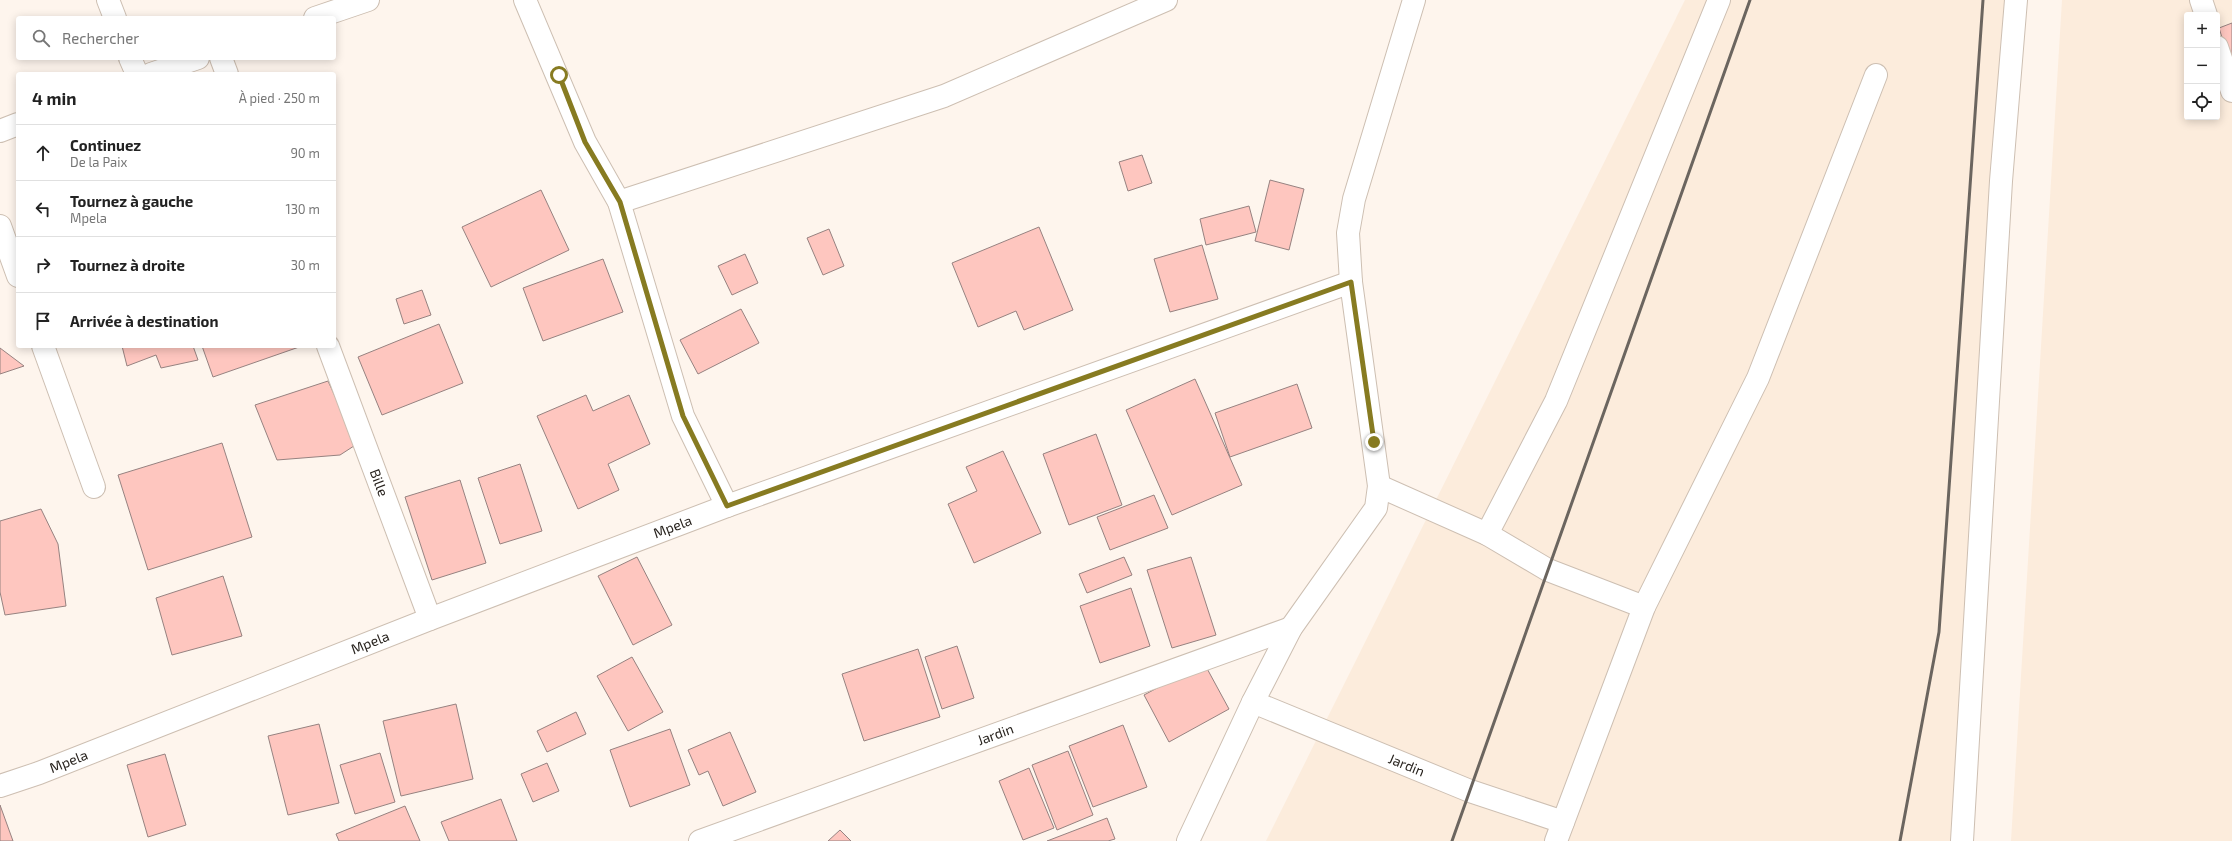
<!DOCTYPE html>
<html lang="fr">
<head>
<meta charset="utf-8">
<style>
	:root { --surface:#fff; --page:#f6f6f6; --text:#222; --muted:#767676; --line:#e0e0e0 }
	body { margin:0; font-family:"Exo 2",sans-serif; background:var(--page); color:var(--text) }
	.controls { position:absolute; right:12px; top:12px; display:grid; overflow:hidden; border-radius:4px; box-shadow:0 2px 10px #0003 }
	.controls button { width:36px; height:36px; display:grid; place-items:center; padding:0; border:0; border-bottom:1px solid var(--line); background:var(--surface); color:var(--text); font:20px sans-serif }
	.stop { position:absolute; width:12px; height:12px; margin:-9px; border:3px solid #877b21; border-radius:50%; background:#fff }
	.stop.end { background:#877b21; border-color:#fff; box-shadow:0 1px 4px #0008 }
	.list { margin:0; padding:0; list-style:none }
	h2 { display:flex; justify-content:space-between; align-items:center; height:52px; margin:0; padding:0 16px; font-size:17px }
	h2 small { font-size:13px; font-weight:400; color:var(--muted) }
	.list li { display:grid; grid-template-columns:26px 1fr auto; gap:12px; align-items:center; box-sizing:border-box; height:56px; padding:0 16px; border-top:1px solid var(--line) }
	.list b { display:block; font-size:15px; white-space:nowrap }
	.list p { margin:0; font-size:13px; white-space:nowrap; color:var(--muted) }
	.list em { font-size:13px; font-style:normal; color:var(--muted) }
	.icon { flex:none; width:22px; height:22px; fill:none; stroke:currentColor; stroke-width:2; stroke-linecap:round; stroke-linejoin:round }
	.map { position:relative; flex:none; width:2232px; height:841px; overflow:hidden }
	.search { position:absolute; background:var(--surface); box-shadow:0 2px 10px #0003; left:16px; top:16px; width:320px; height:44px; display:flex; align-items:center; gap:10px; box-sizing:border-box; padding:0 14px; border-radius:4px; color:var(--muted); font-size:15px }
	.panel { position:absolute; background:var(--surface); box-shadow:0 2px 10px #0003; left:16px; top:72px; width:320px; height:276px; border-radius:4px }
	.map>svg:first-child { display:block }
	.built { fill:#fcecdc; fill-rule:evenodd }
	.building { fill:#fec6bf; stroke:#968280 }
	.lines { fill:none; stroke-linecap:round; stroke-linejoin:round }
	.street-casing { stroke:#cdbfb2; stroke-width:24 }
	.street { stroke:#fff; stroke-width:22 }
	.rail { stroke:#6b655f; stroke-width:3 }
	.route { stroke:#877b21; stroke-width:5 }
	.labels { text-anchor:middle; stroke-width:4; stroke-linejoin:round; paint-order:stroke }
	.street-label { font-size:14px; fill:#29241f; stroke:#fef5ed }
</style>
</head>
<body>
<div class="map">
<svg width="2232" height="841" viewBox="0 0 2232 841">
	<rect width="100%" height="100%" fill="#fef5ed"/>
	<!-- built -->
	<g class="built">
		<polygon points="1685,0 2009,0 1962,841 1266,841"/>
		<path d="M2062,0H2232V841H2011ZM2187,15H2217V117H2187Z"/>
	</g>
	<!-- building -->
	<g class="building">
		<polygon points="2232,23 2232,55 2228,56 2219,28"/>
		<polygon points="1142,155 1152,183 1128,191 1119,162"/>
		<polygon points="1270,180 1304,189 1289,250 1255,241"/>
		<polygon points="541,190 569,250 491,287 462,227"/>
		<polygon points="1249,206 1256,232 1206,245 1200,219"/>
		<polygon points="1039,227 1073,310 1024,330 1016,311 978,327 952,263"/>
		<polygon points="829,229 844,266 823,275 807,238"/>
		<polygon points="1202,245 1218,299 1170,312 1154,259"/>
		<polygon points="745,254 758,283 732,295 718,266"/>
		<polygon points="603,259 623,312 543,341 523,288"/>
		<polygon points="422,290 431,315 404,324 396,299"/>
		<polygon points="741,309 759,343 698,374 680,340"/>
		<polygon points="439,324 463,383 382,415 358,357"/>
		<polygon points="122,346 193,346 198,360 161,368 156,355 127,366"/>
		<polygon points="202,346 302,346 213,377"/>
		<polygon points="0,348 24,366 0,374"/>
		<polygon points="1195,379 1242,485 1172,515 1126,410"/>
		<polygon points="328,381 357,444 340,455 277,460 255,405"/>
		<polygon points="1297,384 1312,428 1230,457 1215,413"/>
		<polygon points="586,395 593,411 629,395 650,444 608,464 619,490 578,509 537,416"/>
		<polygon points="1096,434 1122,505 1069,525 1043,454"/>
		<polygon points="222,443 252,537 148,570 118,475"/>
		<polygon points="1003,451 1041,533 974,563 948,504 977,491 966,467"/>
		<polygon points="520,464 542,531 500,544 478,478"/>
		<polygon points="460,480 486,563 432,580 405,497"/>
		<polygon points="1154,495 1168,528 1110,550 1097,517"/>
		<polygon points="41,509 58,544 66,606 5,615 0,592 0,521"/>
		<polygon points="637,557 672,625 633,645 598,576"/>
		<polygon points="1124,557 1132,575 1087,593 1079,574"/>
		<polygon points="1191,557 1216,635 1172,648 1147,570"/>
		<polygon points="223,576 242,636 172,655 156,598"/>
		<polygon points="1131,588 1150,646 1100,663 1080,606"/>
		<polygon points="957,646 974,698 942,709 925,657"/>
		<polygon points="918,649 940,717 864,741 842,674"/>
		<polygon points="632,657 663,712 628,731 597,676"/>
		<polygon points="1204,663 1229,709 1169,742 1144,695"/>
		<polygon points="456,704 473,779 401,796 383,721"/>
		<polygon points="576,712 586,734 547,752 537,731"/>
		<polygon points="319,724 339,803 288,815 268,736"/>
		<polygon points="1123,725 1147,787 1093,807 1069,746"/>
		<polygon points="670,729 690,785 630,807 610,750"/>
		<polygon points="730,732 756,792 723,806 708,771 699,775 688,750"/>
		<polygon points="1068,751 1093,815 1057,830 1032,765"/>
		<polygon points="380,753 395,802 355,814 340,765"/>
		<polygon points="165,754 186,825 148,837 127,765"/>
		<polygon points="547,763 559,791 533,802 521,774"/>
		<polygon points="1029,768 1054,828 1023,840 999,781"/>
		<polygon points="501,799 517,841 449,841 441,822"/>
		<polygon points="0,805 13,841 0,841"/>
		<polygon points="405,806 420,841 339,841 336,834"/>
		<polygon points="1107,818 1115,839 1108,841 1047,841"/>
		<polygon points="840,830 851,841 828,841"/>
	</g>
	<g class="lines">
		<defs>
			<g id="street">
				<polyline points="108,0 115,18"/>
				<polyline points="525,0 585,142 619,202 683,416 727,506"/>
				<polyline points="2201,0 2206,15"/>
				<polyline points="315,18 368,0"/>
				<polyline points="2217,47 2232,91"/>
				<polyline points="130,58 137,74"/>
				<polyline points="221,58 227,74"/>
				<polyline points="151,74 198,58"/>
				<polyline points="0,131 18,124"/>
				<polyline points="619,202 944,96 1166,0"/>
				<polyline points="0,226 18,276"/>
				<polyline points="43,346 94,487"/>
				<path id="s1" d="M328,346L430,619"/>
				<polyline points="1379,486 1487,534 1548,570 1644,607"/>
				<polyline points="1487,534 1556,401 1719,0"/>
				<path id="s2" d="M1253,702L1470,791L1563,822"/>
				<path id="s3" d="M0,786L39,773L430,619L727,506L1351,282"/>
				<path id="s4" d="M700,841L1291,628"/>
				<polyline points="1188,841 1253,702 1291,628 1376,508 1379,486 1351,282 1348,233 1354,199 1414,0"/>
				<polyline points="1556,841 1644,607 1758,378 1876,75"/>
				<polyline points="1962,841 2001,181 2016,0"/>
			</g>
		</defs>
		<!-- street casing -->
		<use href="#street" class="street-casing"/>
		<!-- street -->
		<use href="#street" class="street"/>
		<!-- rail -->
		<g class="rail">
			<polyline points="1452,841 1750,0"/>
			<polyline points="1900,841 1939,632 1983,0"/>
		</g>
	</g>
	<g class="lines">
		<!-- route -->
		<polyline class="route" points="559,75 585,142 620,202 683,416 727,506 1351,282 1374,442"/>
	</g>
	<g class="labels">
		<!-- street labels -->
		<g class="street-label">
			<text dy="5" stroke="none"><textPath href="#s1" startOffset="146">Bille</textPath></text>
			<text dy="5" stroke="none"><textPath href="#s3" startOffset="721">Mpela</textPath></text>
			<text dy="5" stroke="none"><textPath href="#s3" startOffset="397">Mpela</textPath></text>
			<text dy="5" stroke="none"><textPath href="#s4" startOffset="314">Jardin</textPath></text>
			<text dy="5" stroke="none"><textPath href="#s3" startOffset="73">Mpela</textPath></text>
			<text dy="5" stroke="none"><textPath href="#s2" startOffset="166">Jardin</textPath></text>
		</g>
	</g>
</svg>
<div class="controls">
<button>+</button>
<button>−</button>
<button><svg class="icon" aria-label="locate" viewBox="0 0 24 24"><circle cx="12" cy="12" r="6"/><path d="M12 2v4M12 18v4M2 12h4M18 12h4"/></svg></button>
</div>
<div class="stop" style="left:559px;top:75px"></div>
<div class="stop end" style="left:1374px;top:442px"></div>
<div class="search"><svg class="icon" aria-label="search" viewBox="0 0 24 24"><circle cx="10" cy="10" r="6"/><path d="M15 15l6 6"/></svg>Rechercher</div>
<section class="panel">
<h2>4 min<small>À pied · 250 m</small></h2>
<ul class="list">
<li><svg class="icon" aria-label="ahead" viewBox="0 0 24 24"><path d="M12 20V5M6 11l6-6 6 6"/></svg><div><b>Continuez</b><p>De la Paix</p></div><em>90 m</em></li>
<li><svg class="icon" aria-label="left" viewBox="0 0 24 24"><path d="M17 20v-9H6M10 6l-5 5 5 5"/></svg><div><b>Tournez à gauche</b><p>Mpela</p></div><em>130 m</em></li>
<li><svg class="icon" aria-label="right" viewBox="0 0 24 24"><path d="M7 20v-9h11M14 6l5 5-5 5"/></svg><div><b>Tournez à droite</b></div><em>30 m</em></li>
<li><svg class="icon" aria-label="arrive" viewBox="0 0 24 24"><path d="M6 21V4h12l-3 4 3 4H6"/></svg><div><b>Arrivée à destination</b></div></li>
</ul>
</section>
</div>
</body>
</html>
